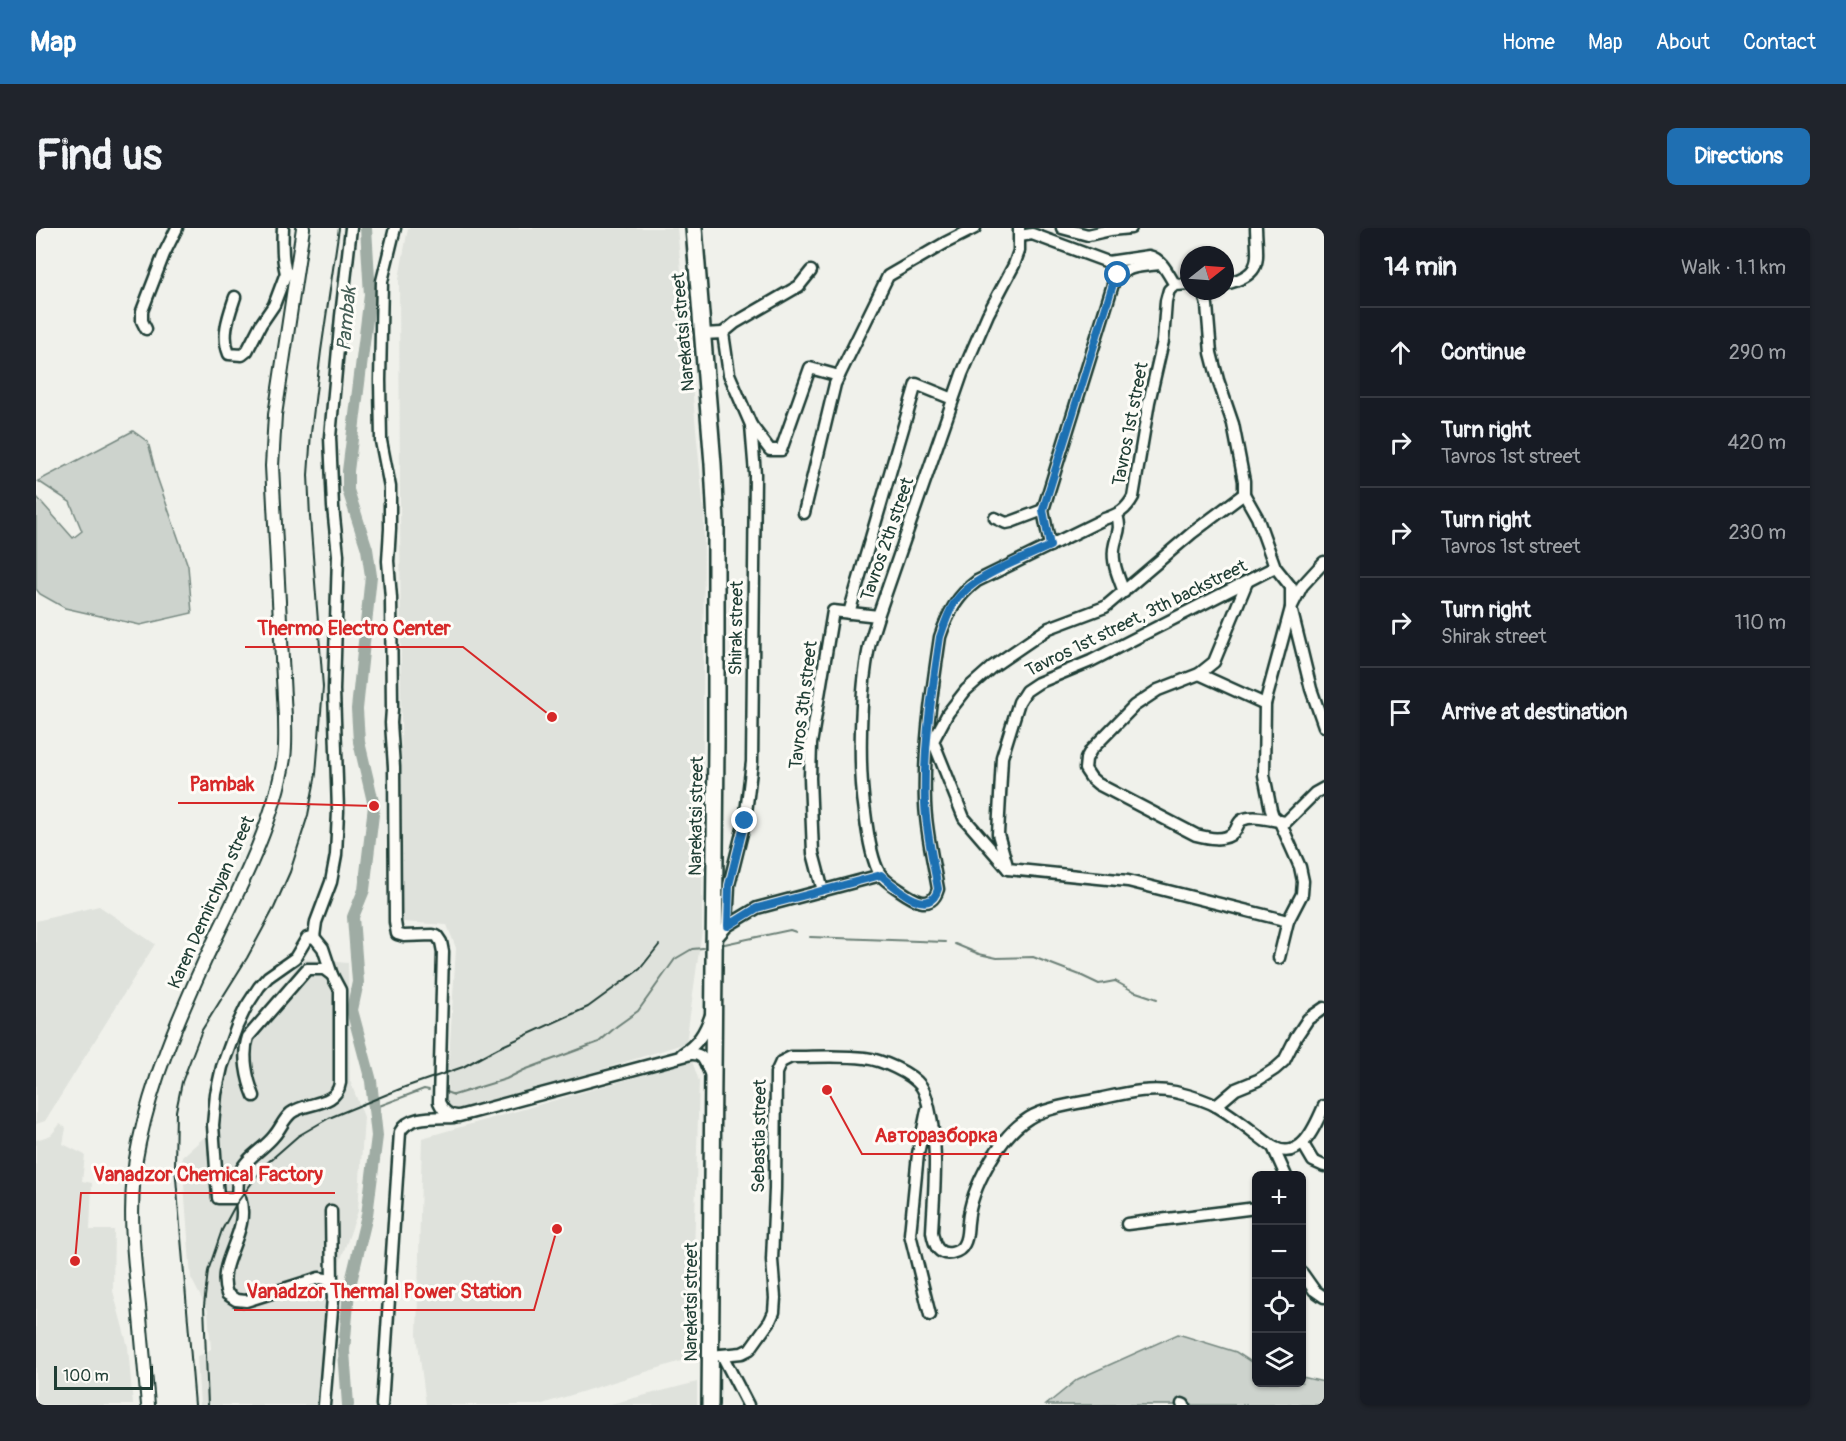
<!DOCTYPE html>
<html lang="en">
<head>
<meta charset="utf-8">
<style>
	:root { --surface:#171b24; --page:#20242c; --text:#f1f3f6; --muted:#9ea1a6; --line:#363941; --accent:#1f6fb2 }
	body { margin:0; font-family:Pangolin,sans-serif; background:var(--page); color:var(--text) }
	.controls { position:absolute; right:18px; bottom:18px; display:grid; overflow:hidden; border-radius:9px; box-shadow:0 2px 4px #0004 }
	.controls button { width:54px; height:54px; display:grid; place-items:center; padding:0; border:0; border-bottom:2px solid var(--line); background:var(--surface); color:var(--text); font:30px sans-serif }
	.compass { position:absolute; left:1144px; top:18px; width:54px; height:54px; border-radius:50%; background:var(--surface); box-shadow:0 2px 4px #0004; rotate:73deg }
	.scale { position:absolute; left:18px; bottom:15px; width:99px; box-sizing:border-box; padding-left:6px; border:3px solid #1f3d34; border-top:0; font-size:16px; line-height:21px; white-space:nowrap; color:#1f3d34; -webkit-text-stroke:4px #fdfcf7; paint-order:stroke }
	.stop { position:absolute; width:18px; height:18px; margin:-14px; border:4px solid #1f6fb2; border-radius:50%; background:#fff }
	.stop.end { background:#1f6fb2; border-color:#fff; box-shadow:0 2px 6px #0008 }
	.list { margin:0; padding:0; list-style:none }
	h2 { display:flex; justify-content:space-between; align-items:center; height:78px; margin:0; padding:0 24px; font-size:26px }
	h2 small { font-size:20px; font-weight:400; color:var(--muted) }
	.list li { display:grid; grid-template-columns:39px 1fr auto; gap:18px; align-items:center; box-sizing:border-box; height:90px; padding:0 24px; border-top:2px solid var(--line) }
	.list b { display:block; font-size:22px; white-space:nowrap }
	.list p { margin:0; font-size:20px; white-space:nowrap; color:var(--muted) }
	.list em { font-size:20px; font-style:normal; color:var(--muted) }
	.icon { flex:none; width:33px; height:33px; fill:none; stroke:currentColor; stroke-width:2; stroke-linecap:round; stroke-linejoin:round }
	.map { position:relative; flex:none; width:1288px; height:1177px; overflow:hidden; border-radius:9px }
	header { display:flex; align-items:center; gap:36px; box-sizing:border-box; height:84px; padding:0 30px; background:var(--accent); color:#fff }
	header strong { font-size:28px }
	nav { display:flex; gap:33px; margin-inline-start:auto; font-size:21px }
	.intro { display:flex; align-items:center; justify-content:space-between; box-sizing:border-box; height:144px; padding:0 36px }
	h1 { margin:0; font-size:42px }
	.button { padding:15px 27px; border-radius:9px; background:var(--accent); color:#fff; font-size:21px; font-weight:700 }
	main { display:flex; gap:36px; padding:0 36px }
	aside { flex:1; background:var(--surface); border-radius:9px; box-shadow:0 2px 4px #0004 }
	.map>svg:first-child { display:block }
	.built { fill:#dfe2dc }
	.green { fill:#cdd3cd; stroke:#768880; stroke-width:1.5 }
	.lines { fill:none; stroke-linecap:round; stroke-linejoin:round }
	.stream { stroke:#6c8077; stroke-width:2 }
	.river { stroke:#9faca4; stroke-width:12 }
	.minor-casing { stroke:#1f3d34; stroke-width:15 }
	.major-casing { stroke:#1f3d34; stroke-width:16 }
	.highway-casing { stroke:#1f3d34; stroke-width:20 }
	.minor { stroke:#fdfcf7; stroke-width:10 }
	.major { stroke:#fdfcf7; stroke-width:12 }
	.highway { stroke:#fdfcf7; stroke-width:15 }
	.rail { stroke:#1f3d34; stroke-width:2 }
	.route { stroke:#1f6fb2; stroke-width:8 }
	.labels { text-anchor:middle; stroke-width:6; stroke-linejoin:round; paint-order:stroke }
	.street-label { font-size:18px; fill:#1f3d34; stroke:#fdfcf7 }
	.water-label { font-size:20px; font-style:italic; fill:#455e56; stroke:#fdfcf7 }
	.leader { fill:none; stroke:#d62828; stroke-width:2 }
	.callout-dot { fill:#d62828; stroke:#fdfcf7; stroke-width:2 }
	.callout-label { font-size:20px; text-anchor:middle; font-weight:bold; fill:#d62828; stroke:#fdfcf7; stroke-width:6; stroke-linejoin:round; paint-order:stroke }
</style>
</head>
<body>
<header>
<strong>Map</strong>
<nav><a>Home</a><a>Map</a><a>About</a><a>Contact</a></nav>
</header>
<div class="intro"><h1>Find us</h1><a class="button">Directions</a></div>
<main>
<div class="map">
<svg width="1288" height="1177" viewBox="0 0 1288 1177">
	<rect width="100%" height="100%" fill="#f0f1eb"/>
	<filter id="ink" filterUnits="userSpaceOnUse"><feTurbulence type="fractalNoise" baseFrequency=".0167" numOctaves="2"/><feDisplacementMap in="SourceGraphic" scale="12" xChannelSelector="R" yChannelSelector="G"/><feConvolveMatrix kernelMatrix="1 2 1 2 8 2 1 2 1" color-interpolation-filters="sRGB"/></filter>
	<g filter="url(#ink)">
		<!-- built -->
		<g class="built">
			<polygon points="372,0 641,0 668,285 666,702 650,815 424,886 410,879 420,720 411,697 366,694 363,51"/>
			<polygon points="63,678 119,716 9,893 0,896 0,693"/>
			<polygon points="267,731 312,735 314,853 328,889 322,983 294,1062 284,1177 164,1177 161,1129 175,1121 172,1083 155,1050 146,929 182,897 188,843 198,815"/>
			<polygon points="656,833 663,853 655,1130 503,1177 390,1177 381,1107 386,910"/>
			<polygon points="24,896 30,900 27,916 49,927 46,953 56,955 54,1002 78,1002 77,1063 92,1119 97,1177 0,1177 0,912 15,907"/>
			<polygon points="661,1154 661,1177 571,1177"/>
		</g>
		<!-- green -->
		<g class="green">
			<polygon points="97,203 112,214 121,249 152,338 156,385 104,397 29,380 4,366 0,361 0,268 37,310 46,303 34,274 2,253"/>
			<polygon points="1142,1106 1200,1124 1220,1137 1220,1154 1266,1154 1266,1149 1288,1154 1288,1177 1010,1177 1042,1151"/>
		</g>
		<g class="lines">
			<!-- stream -->
			<g class="stream">
				<polyline points="774,709 909,714"/>
				<polyline points="919,716 943,726 961,730 997,729 1044,747 1063,756 1079,753 1097,763 1121,771"/>
				<polyline points="684,717 754,702 760,704"/>
				<polyline points="407,863 418,867 470,851 488,842 563,814 581,798 602,783 639,731 656,721 667,720"/>
				<polyline points="338,880 388,861 393,862"/>
			</g>
			<!-- river -->
			<polyline class="river" points="312,1177 308,1123 313,1062 331,987 341,908 335,853 316,782 322,754 317,689 328,662 338,578 323,514 321,481 335,348 331,321 312,262 312,243 334,67 330,0"/>
			<defs>
				<g id="minor">
					<path d="M247,0C246,16 246,30 250,45L256,46"/>
					<path d="M359,0L346,53L344,152L345,213L354,259V301L352,333L355,370L356,481L355,495L358,539L359,694L361,706L368,708L397,707L401,708L405,714L407,724L403,874C407,883 413,889 423,888L655,826C668,825 669,835 674,845"/>
					<path d="M983,0V23L978,37L952,86L926,146L842,388C839,399 835,409 833,419C824,465 822,538 829,584C831,601 835,632 844,646C848,652 856,657 862,661C875,670 895,685 902,661C897,632 890,604 889,575C887,519 896,464 904,409C912,385 921,368 941,353L1068,291C1083,286 1090,282 1097,269L1113,174L1127,113L1130,73L1133,62L1139,57L1153,56"/>
					<polyline points="1026,0 1052,7 1074,2 1095,0"/>
					<path d="M984,8L996,6L1072,34L1113,28C1126,31 1132,46 1139,57"/>
					<path d="M1189,56C1228,46 1221,33 1220,0"/>
					<polyline points="1167,63 1171,77 1175,125 1182,152 1197,196 1208,253 1208,266 1221,289 1239,339 1255,359 1255,380 1265,420 1275,461 1288,498"/>
					<path d="M199,69C193,87 185,107 193,126L206,127L211,123L225,96L238,77L250,45"/>
					<polyline points="110,101 106,93 106,83 128,26 141,0"/>
					<polyline points="687,105 699,95 763,58 775,43"/>
					<polyline points="666,106 687,105 693,146 715,197 719,246 716,534 709,593 693,657 691,698 677,714"/>
					<polyline points="715,197 734,222 745,222 774,140 803,148"/>
					<polyline points="768,285 799,156 852,48 909,15 939,0"/>
					<path d="M1081,287C1086,303 1080,306 1078,321C1076,336 1083,350 1088,364"/>
					<polyline points="959,290 970,295 975,294 1007,282"/>
					<path d="M1014,318L1007,282L1078,53C1088,37 1109,38 1125,36"/>
					<path d="M1211,354L1178,434L1163,446L1122,462L1098,478L1055,522L1050,531L1049,541L1055,550L1062,556L1160,607C1172,610 1189,614 1198,604C1202,600 1201,595 1206,592C1219,586 1237,593 1250,594L1279,565L1288,560"/>
					<polyline points="813,385 880,156 917,171"/>
					<polyline points="1163,446 1229,476"/>
					<polyline points="892,511 897,513 928,590 972,641 962,606 966,529 983,474 990,463 1002,455 1055,433 1239,339"/>
					<polyline points="897,513 912,485 930,462 956,439 1013,400 1069,379 1156,305 1208,266"/>
					<polyline points="972,641 1092,653 1252,693"/>
					<polyline points="787,663 777,625 774,550 775,516 797,383 842,388"/>
					<polyline points="691,698 721,680 845,647"/>
					<polyline points="278,709 280,694 295,654 300,627 302,583 298,462 302,327 297,279 294,209 305,88 315,0"/>
					<polyline points="1243,730 1252,693 1266,666 1267,653 1264,639 1244,594 1237,588 1235,582 1228,547 1229,476 1255,380 1266,358 1288,334"/>
					<path d="M646,826C662,816 669,804 675,787"/>
					<polyline points="1180,878 1200,861 1222,852 1239,841 1248,833 1260,809 1272,791 1288,780"/>
					<polyline points="891,882 882,926 874,1006 894,1087"/>
					<polyline points="1267,916 1277,933 1288,938"/>
					<polyline points="1237,919 1250,948"/>
					<path d="M201,969C202,961 201,953 203,946C210,929 228,921 238,908C245,900 247,892 255,885C271,873 300,879 304,855V762L296,747L288,741H271L212,809C206,827 211,851 218,868"/>
					<polyline points="295,983 296,1056"/>
					<polyline points="1091,996 1220,980"/>
					<polyline points="1266,1045 1278,1062 1288,1069"/>
					<polyline points="686,1127 712,1177"/>
					<path d="M675,1128L706,1125L714,1121L734,1093L738,1084L739,1070L736,1032L739,961L740,845L745,834L755,829C779,829 805,827 829,830C846,832 875,845 885,858C890,865 891,873 893,880C903,922 898,961 896,1004C897,1010 898,1016 902,1021C909,1029 924,1025 928,1016C932,1009 931,1001 932,994C935,960 963,908 993,890C1010,879 1046,875 1067,870C1091,865 1115,859 1139,864C1152,867 1170,872 1182,879C1201,890 1219,906 1237,919C1265,934 1279,899 1288,878"/>
					<polyline points="1146,1176 1148,1177"/>
					<path d="M288,1177L297,1070L296,1056L290,1051L283,1050L210,1073L200,1072L191,1066C179,1033 215,1006 204,970H182L177,897L180,866L186,839L201,798L210,779L223,759L232,749L259,730L271,710L278,709L287,720L296,747"/>
					<path d="M346,1177L364,904C373,886 401,890 418,889"/>
				</g>
				<path id="major" d="M112,1177C109,1144 106,1111 103,1078C97,1023 91,969 103,915C116,852 142,791 169,732C199,669 237,600 248,530C250,517 249,503 249,489L236,238L239,187L267,0"/>
				<polyline id="highway" points="658,0 677,236 680,296 680,514 674,1177"/>
			</defs>
			<!-- minor casing -->
			<use href="#minor" class="minor-casing"/>
			<!-- major casing -->
			<use href="#major" class="major-casing"/>
			<!-- highway casing -->
			<use href="#highway" class="highway-casing"/>
			<!-- minor -->
			<use href="#minor" class="minor"/>
			<!-- major -->
			<use href="#major" class="major"/>
			<!-- highway -->
			<use href="#highway" class="highway"/>
			<!-- rail -->
			<g class="rail">
				<polyline points="159,1177 139,938 140,883 146,854 166,802 211,730 238,680 254,644 272,587 280,546 287,459 274,289 272,247 275,205 285,123 303,0"/>
				<polyline points="172,1177 168,1078 172,1043 186,1002 200,976 230,936 262,908 293,890 369,859 427,839 462,820 552,779 604,741 623,717"/>
			</g>
		</g>
	</g>
	<g class="lines" filter="url(#ink)">
		<!-- route -->
		<path class="route" d="M709,593L693,657L692,698L721,680L845,647C858,658 893,692 902,661C897,632 890,604 889,575C887,519 896,464 904,409C908,397 912,385 918,375C936,348 985,332 1014,318L1007,282L1010,272L1078,53L1082,47"/>
	</g>
	<g class="labels">
		<!-- street labels -->
		<g class="street-label">
			<text transform="translate(647 104) rotate(-95)" y="6">Narekatsi street</text>
			<text transform="translate(1094 196) rotate(-79)" y="6">Tavros 1st street</text>
			<text transform="translate(851 311) rotate(-71)" y="6">Tavros 2th street</text>
			<text transform="translate(1100 390) rotate(-26)" y="6">Tavros 1st street, 3th backstreet</text>
			<text transform="translate(700 400) rotate(-89)" y="6">Shirak street</text>
			<text transform="translate(767 477) rotate(-83)" y="6">Tavros 3th street</text>
			<text transform="translate(660 588) rotate(-89)" y="6">Narekatsi street</text>
			<text transform="translate(175 674) rotate(-66)" y="6">Karen Demirchyan street</text>
			<text transform="translate(723 908) rotate(-89)" y="6">Sebastia street</text>
			<text transform="translate(655 1074) rotate(-90)" y="6">Narekatsi street</text>
		</g>
		<!-- water labels -->
		<g class="water-label">
			<text transform="translate(310 91) rotate(-85)" y="7">Pambak</text>
		</g>
	</g>
	<!-- callouts -->
	<path class="leader" d="M516 489L427 419H209M338 578L230 575H142M791 862L826 926H973M39 1033L45 965H299M521 1001L498 1082H198"/>
	<g class="callout-dot">
		<circle cx="516" cy="489" r="6"/>
		<circle cx="338" cy="578" r="6"/>
		<circle cx="791" cy="862" r="6"/>
		<circle cx="39" cy="1033" r="6"/>
		<circle cx="521" cy="1001" r="6"/>
	</g>
	<g class="callout-label">
		<text x="318" y="407">Thermo Electro Center</text>
		<text x="186" y="563">Pambak</text>
		<text x="900" y="914">Авторазборка</text>
		<text x="172" y="953">Vanadzor Chemical Factory</text>
		<text x="348" y="1070">Vanadzor Thermal Power Station</text>
	</g>
</svg>
<div class="controls">
<button>+</button>
<button>−</button>
<button><svg class="icon" aria-label="locate" viewBox="0 0 24 24"><circle cx="12" cy="12" r="6"/><path d="M12 2v4M12 18v4M2 12h4M18 12h4"/></svg></button>
<button><svg class="icon" aria-label="layers" viewBox="0 0 24 24"><path d="M12 4l9 5-9 5-9-5zM3 14l9 5 9-5"/></svg></button>
</div>
<svg class="compass" viewBox="-18 -18 36 36"><path d="M0-13l5 13h-10z" fill="#e53935"/><path d="M0 13l5-13h-10z" fill="#9ea1a6"/></svg>
<div class="scale">100 m</div>
<div class="stop" style="left:1082px;top:47px"></div>
<div class="stop end" style="left:709px;top:593px"></div>
</div>
<aside>
<h2>14 min<small>Walk · 1.1 km</small></h2>
<ul class="list">
<li><svg class="icon" aria-label="ahead" viewBox="0 0 24 24"><path d="M12 20V5M6 11l6-6 6 6"/></svg><div><b>Continue</b></div><em>290 m</em></li>
<li><svg class="icon" aria-label="right" viewBox="0 0 24 24"><path d="M7 20v-9h11M14 6l5 5-5 5"/></svg><div><b>Turn right</b><p>Tavros 1st street</p></div><em>420 m</em></li>
<li><svg class="icon" aria-label="right" viewBox="0 0 24 24"><path d="M7 20v-9h11M14 6l5 5-5 5"/></svg><div><b>Turn right</b><p>Tavros 1st street</p></div><em>230 m</em></li>
<li><svg class="icon" aria-label="right" viewBox="0 0 24 24"><path d="M7 20v-9h11M14 6l5 5-5 5"/></svg><div><b>Turn right</b><p>Shirak street</p></div><em>110 m</em></li>
<li><svg class="icon" aria-label="arrive" viewBox="0 0 24 24"><path d="M6 21V4h12l-3 4 3 4H6"/></svg><div><b>Arrive at destination</b></div></li>
</ul>
</aside>
</main>
</body>
</html>
